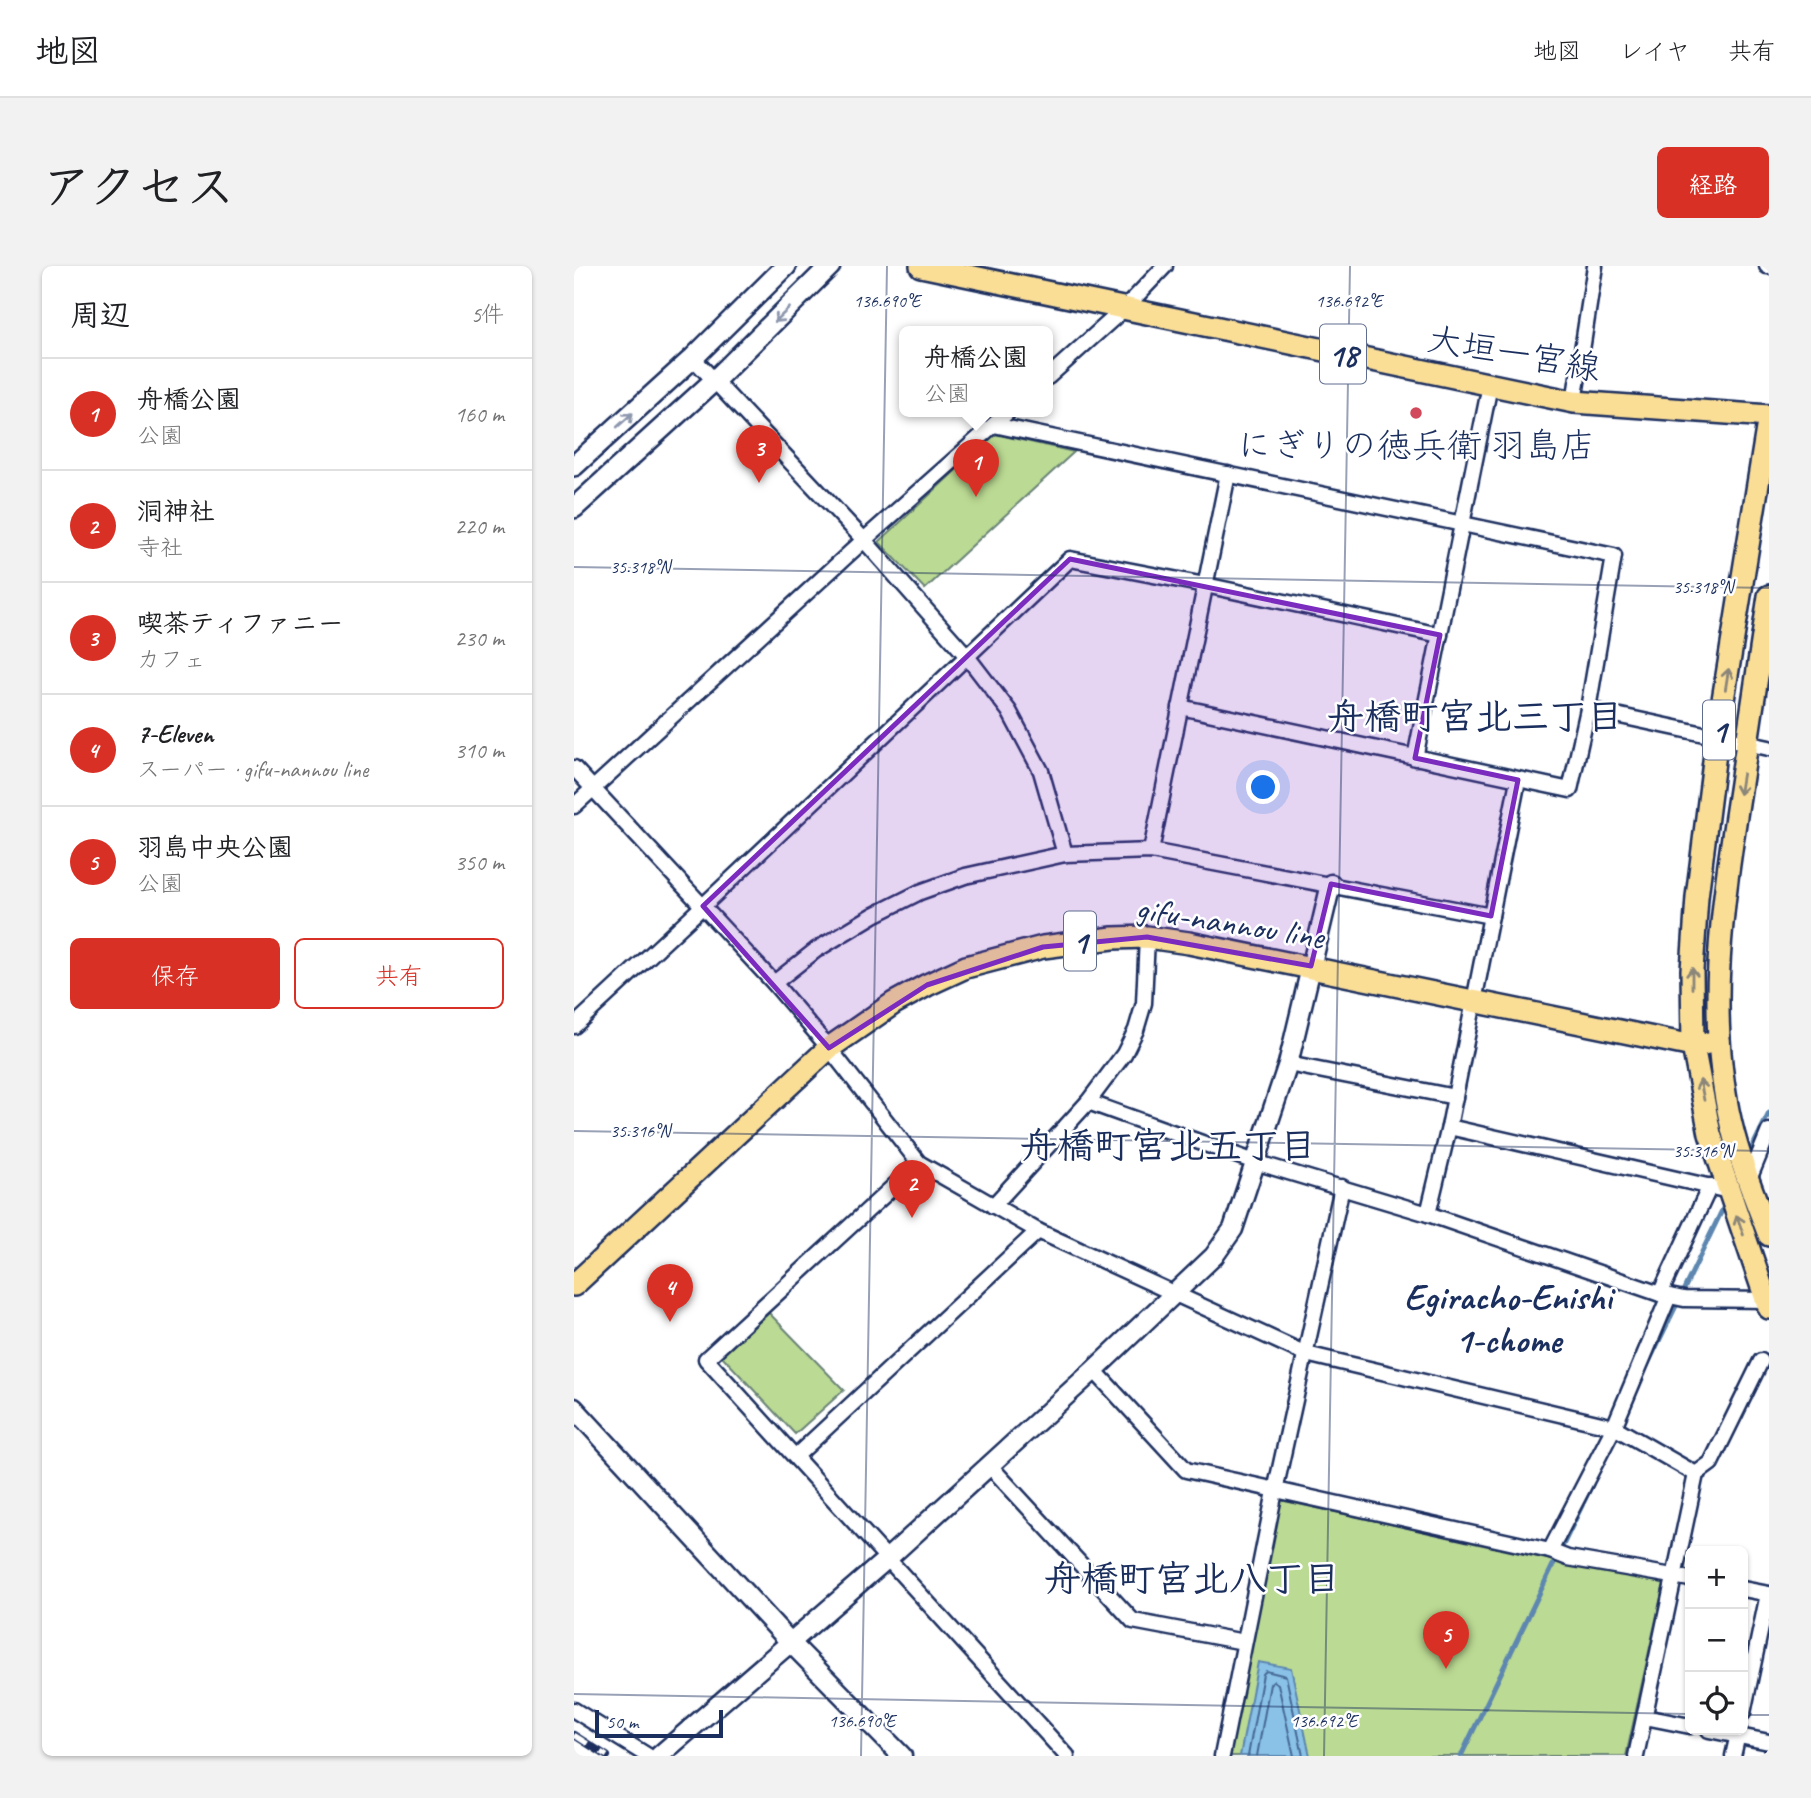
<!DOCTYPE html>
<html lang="ja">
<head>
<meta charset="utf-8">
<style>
	:root { --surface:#fff; --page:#f2f2f2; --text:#202124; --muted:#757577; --line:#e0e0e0; --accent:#d93025 }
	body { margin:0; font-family:Caveat,"Klee One",sans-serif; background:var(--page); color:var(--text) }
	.controls { position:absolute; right:21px; bottom:21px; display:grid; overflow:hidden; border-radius:10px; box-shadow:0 2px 5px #0004 }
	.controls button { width:63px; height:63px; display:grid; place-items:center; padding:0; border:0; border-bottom:2px solid var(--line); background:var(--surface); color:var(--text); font:35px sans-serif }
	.scale { position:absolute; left:21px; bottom:18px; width:128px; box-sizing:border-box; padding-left:7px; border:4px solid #1b2f5e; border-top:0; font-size:19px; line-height:24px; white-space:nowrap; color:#1b2f5e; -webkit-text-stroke:5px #fff; paint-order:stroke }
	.you { position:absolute; left:690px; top:522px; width:24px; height:24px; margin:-18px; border:5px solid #fff; border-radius:50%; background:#1a73e8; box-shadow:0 0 0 10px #1a73e833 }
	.badge { display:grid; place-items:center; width:46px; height:46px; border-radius:50%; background:var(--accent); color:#fff; font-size:23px; font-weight:700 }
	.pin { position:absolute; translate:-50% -58px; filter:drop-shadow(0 2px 4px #0008) }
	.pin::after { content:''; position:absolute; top:37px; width:24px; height:21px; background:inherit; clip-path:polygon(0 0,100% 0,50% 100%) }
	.popup { position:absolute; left:325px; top:60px; width:154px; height:91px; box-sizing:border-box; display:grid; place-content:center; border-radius:10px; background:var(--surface); filter:drop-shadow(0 2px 5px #0005); font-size:23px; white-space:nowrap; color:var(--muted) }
	.popup b { font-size:26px; color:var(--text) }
	.popup::after { content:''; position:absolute; left:50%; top:100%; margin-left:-14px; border:14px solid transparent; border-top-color:var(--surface) }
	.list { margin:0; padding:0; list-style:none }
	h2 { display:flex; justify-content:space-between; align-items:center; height:91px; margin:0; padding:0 28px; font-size:30px }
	h2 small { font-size:23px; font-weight:400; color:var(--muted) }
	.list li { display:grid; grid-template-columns:46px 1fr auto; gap:21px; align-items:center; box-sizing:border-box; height:112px; padding:0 28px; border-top:2px solid var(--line) }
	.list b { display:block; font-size:26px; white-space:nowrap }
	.list p { margin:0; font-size:23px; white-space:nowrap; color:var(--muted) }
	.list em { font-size:23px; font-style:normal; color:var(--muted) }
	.actions { display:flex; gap:14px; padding:21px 28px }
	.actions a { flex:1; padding:16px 0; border:2px solid var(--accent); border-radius:10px; text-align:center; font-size:24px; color:var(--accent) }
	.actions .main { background:var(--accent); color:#fff }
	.icon { flex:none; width:38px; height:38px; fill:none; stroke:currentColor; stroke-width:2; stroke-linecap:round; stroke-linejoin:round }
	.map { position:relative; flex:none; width:1195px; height:1490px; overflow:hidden; border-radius:10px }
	header { display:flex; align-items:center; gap:42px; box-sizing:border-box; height:98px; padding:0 35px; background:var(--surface); border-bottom:2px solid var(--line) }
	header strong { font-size:33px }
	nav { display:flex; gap:38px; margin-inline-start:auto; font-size:24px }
	.intro { display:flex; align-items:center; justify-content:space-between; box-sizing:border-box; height:168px; padding:0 42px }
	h1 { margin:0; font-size:49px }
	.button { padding:18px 32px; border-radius:10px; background:var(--accent); color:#fff; font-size:24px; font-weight:700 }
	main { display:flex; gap:42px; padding:0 42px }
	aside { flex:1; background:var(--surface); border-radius:10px; box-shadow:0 2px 5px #0004 }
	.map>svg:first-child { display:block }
	.green { fill:#bbda93; stroke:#6b8478; stroke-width:2 }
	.water { fill:#89c1e7; stroke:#5d87b0; stroke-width:2 }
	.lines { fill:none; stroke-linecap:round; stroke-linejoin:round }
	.shore { stroke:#476995; stroke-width:2 }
	.stream { stroke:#5d87b0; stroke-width:5 }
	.minor-casing { stroke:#1b2f5e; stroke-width:19 }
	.tertiary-casing { stroke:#1b2f5e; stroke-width:23 }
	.secondary-casing { stroke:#1b2f5e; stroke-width:24 }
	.primary-casing { stroke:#1b2f5e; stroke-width:26 }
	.minor { stroke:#fff; stroke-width:14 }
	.tertiary { stroke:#fff; stroke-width:18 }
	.secondary { stroke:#fff; stroke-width:19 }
	.primary { stroke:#fbde96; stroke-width:21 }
	.rail-casing { stroke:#1b2f5e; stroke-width:8 }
	.rail { stroke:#fff; stroke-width:5; stroke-dasharray:16; stroke-linecap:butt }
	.oneway { stroke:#8d97ae }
	.oneway2 { stroke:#8b867a }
	.marked { fill:#7b2cbf; fill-opacity:0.2; stroke:#7b2cbf; stroke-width:5; stroke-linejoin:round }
	.ticks { fill:none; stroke:#1b2f5e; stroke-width:2; stroke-opacity:0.45 }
	.poi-dot { fill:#d1495b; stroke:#fff; stroke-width:2.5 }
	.labels { text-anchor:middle; stroke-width:5; stroke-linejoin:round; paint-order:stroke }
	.shield { fill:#fff; stroke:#5f6d8e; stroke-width:2 }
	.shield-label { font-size:33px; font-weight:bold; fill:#1b2f5e }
	.street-label { font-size:35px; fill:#1b2f5e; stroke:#fff }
	.poi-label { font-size:35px; fill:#1b2f5e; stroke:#fff }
	.neighbourhood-label { font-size:37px; font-weight:bold; fill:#1b2f5e; stroke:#fff }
	.ticks-label { font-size:18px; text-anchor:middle; fill:#1b2f5e; stroke:#fff; stroke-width:5; stroke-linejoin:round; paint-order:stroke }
</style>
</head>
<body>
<header>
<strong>地図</strong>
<nav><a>地図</a><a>レイヤ</a><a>共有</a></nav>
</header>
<div class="intro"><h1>アクセス</h1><a class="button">経路</a></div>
<main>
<aside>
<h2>周辺<small>5件</small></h2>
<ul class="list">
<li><span class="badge">1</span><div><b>舟橋公園</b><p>公園</p></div><em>160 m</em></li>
<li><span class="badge">2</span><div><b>洞神社</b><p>寺社</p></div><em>220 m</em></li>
<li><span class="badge">3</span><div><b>喫茶ティファニー</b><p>カフェ</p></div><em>230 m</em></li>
<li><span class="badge">4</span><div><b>7-Eleven</b><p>スーパー · gifu-nannou line</p></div><em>310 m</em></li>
<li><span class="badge">5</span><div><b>羽島中央公園</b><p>公園</p></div><em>350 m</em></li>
</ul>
<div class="actions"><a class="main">保存</a><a>共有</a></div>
</aside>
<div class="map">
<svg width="1195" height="1490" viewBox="0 0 1195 1490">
	<rect width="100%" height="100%" fill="#fff"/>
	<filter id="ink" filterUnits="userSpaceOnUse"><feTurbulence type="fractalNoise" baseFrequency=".0143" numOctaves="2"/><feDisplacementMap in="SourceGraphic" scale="14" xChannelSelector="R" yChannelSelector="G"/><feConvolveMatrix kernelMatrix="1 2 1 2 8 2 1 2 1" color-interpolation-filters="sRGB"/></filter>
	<g filter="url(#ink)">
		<!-- green -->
		<g class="green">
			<polygon points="421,168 500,186 351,323 305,276"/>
			<polygon points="195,1047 270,1124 221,1168 148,1090"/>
			<polygon points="706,1234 1090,1317 1052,1490 656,1490"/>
		</g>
		<!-- water -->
		<polygon class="water" points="684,1396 717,1402 736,1490 666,1490"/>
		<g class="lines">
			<!-- shore -->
			<g class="shore">
				<polyline points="674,1490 689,1408 692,1405 712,1410 729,1490"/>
				<polyline points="683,1490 696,1418 699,1415 704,1418 720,1490"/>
			</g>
			<!-- stream -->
			<g class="stream">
				<polyline points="1173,892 1195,847"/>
				<polyline points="1073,1100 1152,936"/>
				<polyline points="989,1279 1018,1219"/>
				<polyline points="887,1490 980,1297"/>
			</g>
			<defs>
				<g id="minor">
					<polyline points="1193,0 1195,0"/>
					<polyline points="119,92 290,274 392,389 435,445 467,505 491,588"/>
					<polyline points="474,111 552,41 591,0"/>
					<polyline points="1000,136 1021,0"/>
					<polyline points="420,159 1040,290 1014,443 996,524 606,441"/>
					<polyline points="1014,443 1195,482"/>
					<polyline points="841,492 916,119"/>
					<polyline points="0,502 200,717 255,782 345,897 464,965 732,1088 1040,1161 1122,1208"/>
					<polyline points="0,540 290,274 435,145"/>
					<polyline points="577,585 654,208"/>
					<polyline points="200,717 242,684 300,649 346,626 391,610 491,588 577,585 917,650"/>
					<polyline points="0,760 129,640 496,293 631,319 866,369"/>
					<polyline points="714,798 881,831"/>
					<polyline points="514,836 681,896 854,948 1086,1028 1110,1033 1195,1034"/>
					<polyline points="875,861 1155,925"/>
					<polyline points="345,897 132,1093 493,1490"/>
					<polyline points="1174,916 1195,865"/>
					<polyline points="419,940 514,836 550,788 562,764 570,737 573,671"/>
					<polyline points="854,948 875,861 944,514"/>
					<polyline points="1086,1028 1136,920"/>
					<polyline points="520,1104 612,1204 976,1285 994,1292 1116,1313"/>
					<polyline points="222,1190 464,965"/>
					<polyline points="416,1200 559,1355 670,1376"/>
					<polyline points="976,1285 1040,1161 1095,1030"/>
					<polyline points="1169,1323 1195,1328"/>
					<polyline points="0,1444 74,1490"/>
					<polyline points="1169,1447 1194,1328"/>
					<polyline points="1071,1451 1116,1460"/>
					<polyline points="1135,1464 1195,1476"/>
					<polyline points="648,1490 701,1225 768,921"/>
					<polyline points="1062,1490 1122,1208 1137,1197 1187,1095"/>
					<polyline points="1159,1490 1165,1464"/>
				</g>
				<g id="tertiary">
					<polyline points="0,1142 216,1376 328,1490"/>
					<polyline points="85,1490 314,1292 520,1104 640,990 659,963 714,798 757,618"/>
				</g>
				<g id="secondary">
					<polyline points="0,200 119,92 212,0"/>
					<polyline points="0,242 141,114 256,0"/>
				</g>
				<g id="primary">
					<polyline points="347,0 1000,136 1195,150"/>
					<polyline points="1195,150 1143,471 1123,631 1118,704 1119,780 1136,868 1195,1042"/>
					<path d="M1195,330C1185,395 1176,460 1166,524C1149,635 1131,747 1157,858C1166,896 1181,932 1195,969"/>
					<polyline points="0,1019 255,782 320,737 353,719 392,701 469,681 539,672 573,671 615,677 1119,780 1145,775"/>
				</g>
			</defs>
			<!-- minor casing -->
			<use href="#minor" class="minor-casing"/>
			<!-- tertiary casing -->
			<use href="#tertiary" class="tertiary-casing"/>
			<!-- secondary casing -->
			<use href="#secondary" class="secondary-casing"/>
			<!-- primary casing -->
			<use href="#primary" class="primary-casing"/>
			<!-- minor -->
			<use href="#minor" class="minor"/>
			<!-- tertiary -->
			<use href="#tertiary" class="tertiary"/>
			<!-- secondary -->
			<use href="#secondary" class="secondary"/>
			<!-- primary -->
			<use href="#primary" class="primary"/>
			<defs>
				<polyline id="rail" points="0,1469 33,1490"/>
			</defs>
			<!-- rail casing -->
			<use href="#rail" class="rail-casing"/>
			<!-- rail -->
			<use href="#rail" class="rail"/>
		</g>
		<!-- one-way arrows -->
		<defs><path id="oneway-shaft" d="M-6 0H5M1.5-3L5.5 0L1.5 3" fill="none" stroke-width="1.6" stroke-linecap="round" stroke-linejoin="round" transform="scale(1.75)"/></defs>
		<g class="oneway">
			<use href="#oneway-shaft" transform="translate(208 49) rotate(136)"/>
			<use href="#oneway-shaft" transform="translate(51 154) rotate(-42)"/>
		</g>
		<g class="oneway2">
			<use href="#oneway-shaft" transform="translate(1153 413) rotate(-81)"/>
			<use href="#oneway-shaft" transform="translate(1167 518) rotate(99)"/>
			<use href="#oneway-shaft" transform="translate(1118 712) rotate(-90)"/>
			<use href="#oneway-shaft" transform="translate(1128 824) rotate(-101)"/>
			<use href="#oneway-shaft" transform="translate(1166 959) rotate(-109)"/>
		</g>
	</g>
	<!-- marked area -->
	<path class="marked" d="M496,293L866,369L841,492L944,514L917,650L757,618L737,700L573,671L469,681L353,719L255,782L129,640Z"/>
	<!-- ticks -->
	<path class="ticks" d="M0,301L1195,322M0,865L1195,885M0,1428L1116,1448M1169,1449H1195M287,1490L313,0M750,1490L776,0"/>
	<!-- markers -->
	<circle class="poi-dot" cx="842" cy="147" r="7"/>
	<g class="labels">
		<!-- shield labels -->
		<g class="shield">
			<rect x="746" y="58.5" width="46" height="59" rx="5"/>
			<rect x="1129" y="434.5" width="32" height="59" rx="5"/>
			<rect x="490" y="645.5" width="32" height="59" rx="5"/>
		</g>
		<g class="shield-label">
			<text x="769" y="100">18</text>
			<text x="1145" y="476">1</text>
			<text x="506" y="687">1</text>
		</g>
		<!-- street labels -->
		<g class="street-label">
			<text transform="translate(940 87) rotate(10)" y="12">大垣一宮線</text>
			<text transform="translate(656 656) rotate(9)" y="12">gifu-nannou line</text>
		</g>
		<!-- poi labels -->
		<g class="poi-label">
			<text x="842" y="191">にぎりの徳兵衛 羽島店</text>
		</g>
		<!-- neighbourhood labels -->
		<g class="neighbourhood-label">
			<text x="901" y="463">舟橋町宮北三丁目</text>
			<text x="594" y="892">舟橋町宮北五丁目</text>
			<text x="934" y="1043">Egiracho-Enishi<tspan x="934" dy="43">1-chome</tspan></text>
			<text x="618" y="1325">舟橋町宮北八丁目</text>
		</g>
	</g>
	<g class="ticks-label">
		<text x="313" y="41">136.690°E</text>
		<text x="775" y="41">136.692°E</text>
		<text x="66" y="307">35.318°N</text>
		<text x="1129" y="327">35.318°N</text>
		<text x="66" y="871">35.316°N</text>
		<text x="1129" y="891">35.316°N</text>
		<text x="288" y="1461">136.690°E</text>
		<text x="750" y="1461">136.692°E</text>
	</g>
</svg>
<div class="controls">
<button>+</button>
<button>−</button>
<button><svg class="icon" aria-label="locate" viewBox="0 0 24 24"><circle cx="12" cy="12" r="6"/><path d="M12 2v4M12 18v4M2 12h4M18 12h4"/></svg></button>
</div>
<div class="scale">50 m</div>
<div class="you"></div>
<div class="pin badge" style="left:402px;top:231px">1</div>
<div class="popup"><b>舟橋公園</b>公園</div>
<div class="pin badge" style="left:338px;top:952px">2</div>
<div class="pin badge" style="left:185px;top:217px">3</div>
<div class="pin badge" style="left:96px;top:1056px">4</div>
<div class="pin badge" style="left:872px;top:1403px">5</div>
</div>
</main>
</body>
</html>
